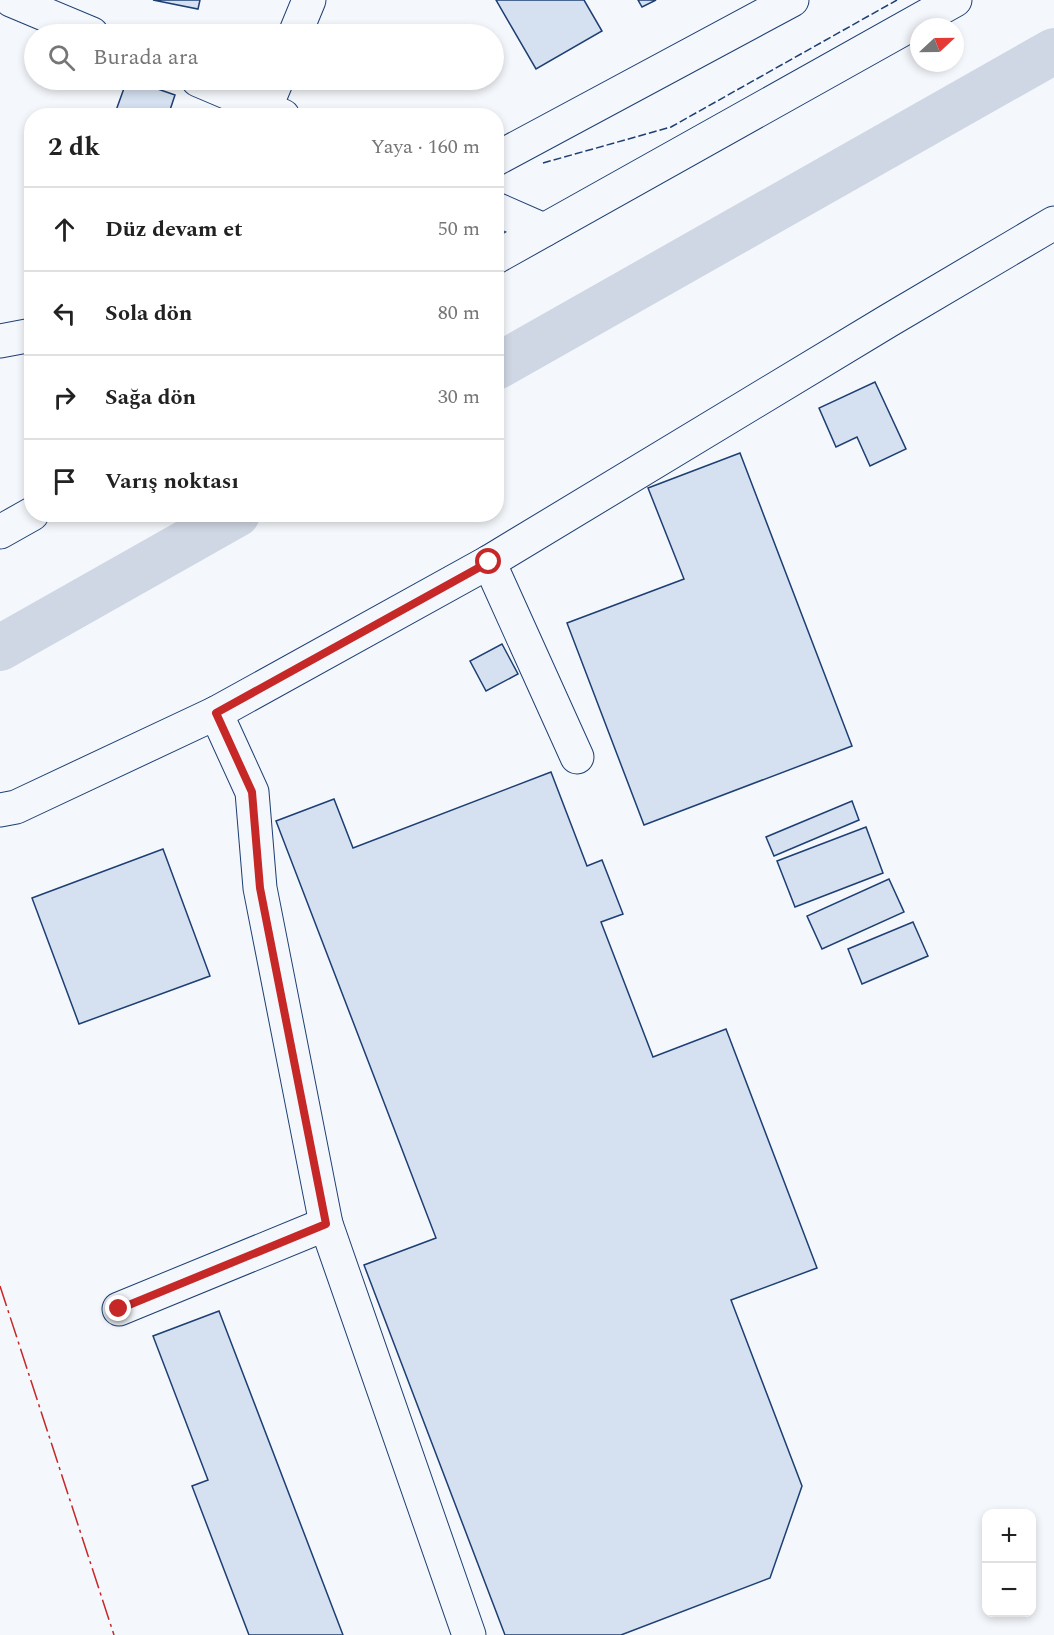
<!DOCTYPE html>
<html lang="tr">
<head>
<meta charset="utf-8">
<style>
	:root { --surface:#fff; --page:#f6f6f6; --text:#222; --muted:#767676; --line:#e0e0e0 }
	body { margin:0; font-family:Spectral,serif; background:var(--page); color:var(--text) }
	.controls { position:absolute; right:18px; bottom:18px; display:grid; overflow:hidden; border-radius:12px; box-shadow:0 3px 9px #0003 }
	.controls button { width:54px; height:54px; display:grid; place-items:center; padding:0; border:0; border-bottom:2px solid var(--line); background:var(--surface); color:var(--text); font:30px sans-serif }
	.compass { position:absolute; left:910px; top:18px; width:54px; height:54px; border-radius:50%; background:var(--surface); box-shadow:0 3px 9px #0003; rotate:68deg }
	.stop { position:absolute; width:18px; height:18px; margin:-14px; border:4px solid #c62828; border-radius:50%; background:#fff }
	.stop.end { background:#c62828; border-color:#fff; box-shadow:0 2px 6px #0008 }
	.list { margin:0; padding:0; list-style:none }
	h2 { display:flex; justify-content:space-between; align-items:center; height:78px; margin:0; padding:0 24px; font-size:26px }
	h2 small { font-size:20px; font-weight:400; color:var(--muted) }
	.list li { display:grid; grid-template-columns:39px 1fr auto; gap:18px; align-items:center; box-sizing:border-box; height:84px; padding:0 24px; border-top:2px solid var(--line) }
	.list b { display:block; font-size:22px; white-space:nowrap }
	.list em { font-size:20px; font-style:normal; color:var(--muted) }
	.icon { flex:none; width:33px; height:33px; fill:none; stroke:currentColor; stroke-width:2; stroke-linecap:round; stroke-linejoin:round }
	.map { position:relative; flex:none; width:1054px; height:1635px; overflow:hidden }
	.search { position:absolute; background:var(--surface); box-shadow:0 3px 9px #0003; left:24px; top:24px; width:480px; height:66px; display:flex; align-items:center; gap:15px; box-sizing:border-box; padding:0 21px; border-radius:33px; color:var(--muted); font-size:22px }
	.panel { position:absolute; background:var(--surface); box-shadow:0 3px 9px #0003; left:24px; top:108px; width:480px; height:414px; border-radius:24px }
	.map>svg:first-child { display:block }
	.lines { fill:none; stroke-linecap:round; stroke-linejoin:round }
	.canal { stroke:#cfd7e4; stroke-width:46 }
	.building { fill:#d5e0f0; stroke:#1d3f73; stroke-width:1.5 }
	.minor-casing { stroke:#1d3f73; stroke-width:35 }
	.minor { stroke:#f4f7fb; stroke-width:33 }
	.fence { stroke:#1d3f73; stroke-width:1.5; stroke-dasharray:8 3; stroke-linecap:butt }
	.power { stroke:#c62828; stroke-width:1.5; stroke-dasharray:21 4.5 3 4.5; stroke-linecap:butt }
	.route { stroke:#c62828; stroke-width:8 }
</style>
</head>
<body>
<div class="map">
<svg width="1054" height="1635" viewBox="0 0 1054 1635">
	<rect width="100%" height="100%" fill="#f4f7fb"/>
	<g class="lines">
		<!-- canal -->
		<g class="canal">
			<polyline points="496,367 1054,51"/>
			<polyline points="0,648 237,514"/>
		</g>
	</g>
	<!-- building -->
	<g class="building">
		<polygon points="153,0 200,0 198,9"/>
		<polygon points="496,0 584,0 602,31 536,69"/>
		<polygon points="638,0 656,0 642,7"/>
		<polygon points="127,80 132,80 175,95 168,116 114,116"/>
		<polygon points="875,382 906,449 870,466 857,437 836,447 819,408"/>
		<polygon points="740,453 852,746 644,825 567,623 684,579 648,488"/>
		<polygon points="502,644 518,674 486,691 470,661"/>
		<polygon points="551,772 587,866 602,860 623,914 601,922 653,1057 726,1029 817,1268 731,1300 802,1486 770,1578 621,1635 505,1635 364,1265 436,1238 276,821 334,799 353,848"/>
		<polygon points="852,801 859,820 774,856 766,837"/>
		<polygon points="866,827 883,873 795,907 777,861"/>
		<polygon points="163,849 210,976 79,1024 32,898"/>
		<polygon points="889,879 904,912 822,949 807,916"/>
		<polygon points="913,922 928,956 862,984 848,949"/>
		<polygon points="219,1311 343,1635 249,1635 192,1486 208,1480 153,1336"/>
	</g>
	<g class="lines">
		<defs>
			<g id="minor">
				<polyline points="11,0 92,34"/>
				<polyline points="295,34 309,0"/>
				<polyline points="198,80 283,116"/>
				<polyline points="262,116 277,80"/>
				<polyline points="496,159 792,0"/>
				<polyline points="496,209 544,230"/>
				<polyline points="496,257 955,0"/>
				<polyline points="0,341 32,335"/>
				<polyline points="0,532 32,514"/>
				<polyline points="489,562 577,757"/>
				<polyline points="216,713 252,792 260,888 326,1224 469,1635"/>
				<polyline points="0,810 16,807 216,713 489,562 888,321 1054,223"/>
				<polyline points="119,1309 326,1224"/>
			</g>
		</defs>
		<!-- minor casing -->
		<use href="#minor" class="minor-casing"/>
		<!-- minor -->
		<use href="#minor" class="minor"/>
		<!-- fence -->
		<polyline class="fence" points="543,163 671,127 897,0"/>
		<!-- power -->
		<polyline class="power" points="0,1286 114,1635"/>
	</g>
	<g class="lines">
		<!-- route -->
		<polyline class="route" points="119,1309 326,1224 260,888 252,792 216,713 489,562"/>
	</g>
</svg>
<div class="controls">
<button>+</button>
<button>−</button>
</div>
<svg class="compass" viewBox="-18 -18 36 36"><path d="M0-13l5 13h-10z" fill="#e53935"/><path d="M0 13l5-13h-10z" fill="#767676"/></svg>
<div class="stop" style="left:489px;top:562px"></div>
<div class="stop end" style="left:119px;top:1309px"></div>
<div class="search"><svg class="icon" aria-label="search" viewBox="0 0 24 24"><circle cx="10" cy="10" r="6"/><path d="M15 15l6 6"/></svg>Burada ara</div>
<section class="panel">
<h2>2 dk<small>Yaya · 160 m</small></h2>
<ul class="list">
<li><svg class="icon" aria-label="ahead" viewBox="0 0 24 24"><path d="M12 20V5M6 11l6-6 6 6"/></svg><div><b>Düz devam et</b></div><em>50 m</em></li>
<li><svg class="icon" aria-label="left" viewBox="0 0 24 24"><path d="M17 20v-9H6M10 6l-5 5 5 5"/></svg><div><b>Sola dön</b></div><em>80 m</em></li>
<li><svg class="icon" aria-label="right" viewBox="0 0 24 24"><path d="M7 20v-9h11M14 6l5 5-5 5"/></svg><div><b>Sağa dön</b></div><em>30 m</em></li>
<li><svg class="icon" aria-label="arrive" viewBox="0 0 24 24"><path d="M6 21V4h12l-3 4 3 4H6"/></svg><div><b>Varış noktası</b></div></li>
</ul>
</section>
</div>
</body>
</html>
